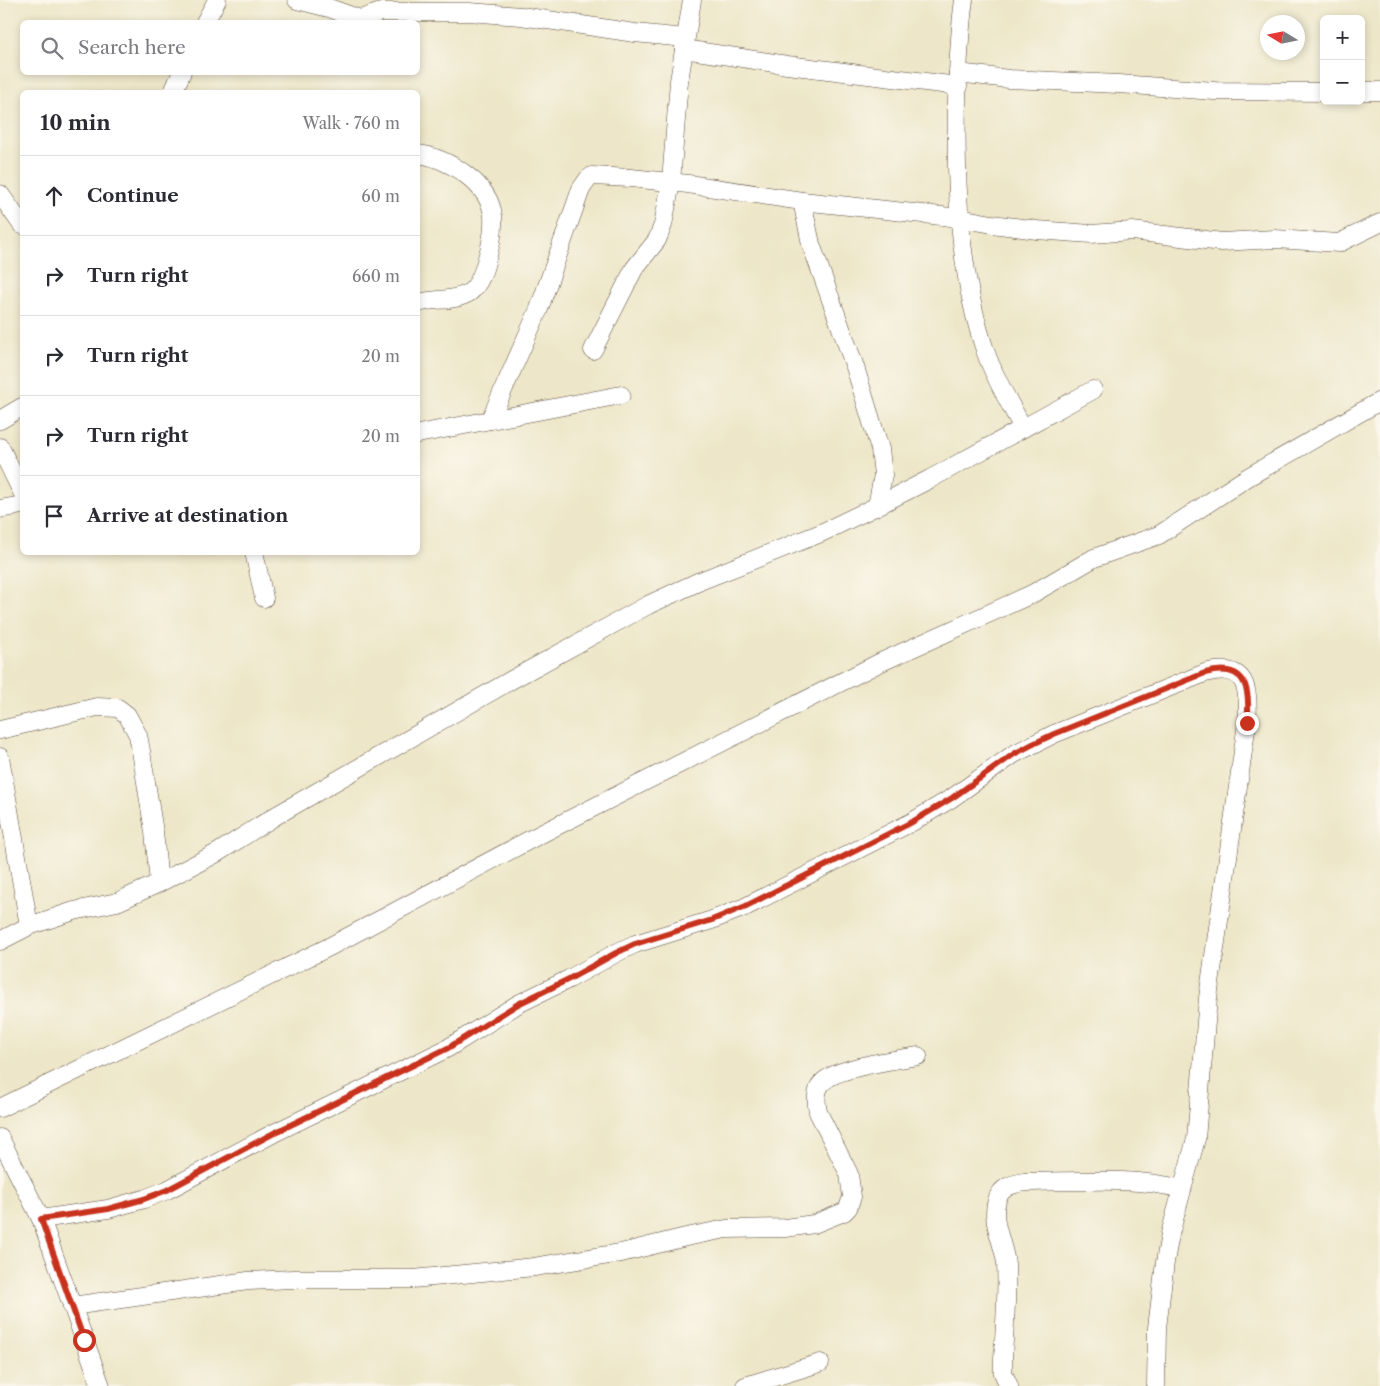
<!DOCTYPE html>
<html lang="en">
<head>
<meta charset="utf-8">
<style>
	:root { --surface:#fff; --page:#f2f2f3; --text:#2b2b33; --muted:#7c7c81; --line:#e1e1e2 }
	body { margin:0; font-family:"Libre Caslon Text",serif; background:var(--page); color:var(--text) }
	.controls { position:absolute; right:15px; top:15px; display:grid; overflow:hidden; border-radius:8px; box-shadow:0 2px 8px #0003 }
	.controls button { width:45px; height:45px; display:grid; place-items:center; padding:0; border:0; border-bottom:1px solid var(--line); background:var(--surface); color:var(--text); font:25px sans-serif }
	.compass { position:absolute; left:1260px; top:15px; width:45px; height:45px; border-radius:50%; background:var(--surface); box-shadow:0 2px 8px #0003; rotate:280deg }
	.stop { position:absolute; width:15px; height:15px; margin:-11px; border:4px solid #c8321e; border-radius:50%; background:#fff }
	.stop.end { background:#c8321e; border-color:#fff; box-shadow:0 1px 5px #0008 }
	.list { margin:0; padding:0; list-style:none }
	h2 { display:flex; justify-content:space-between; align-items:center; height:65px; margin:0; padding:0 20px; font-size:21px }
	h2 small { font-size:16px; font-weight:400; color:var(--muted) }
	.list li { display:grid; grid-template-columns:32px 1fr auto; gap:15px; align-items:center; box-sizing:border-box; height:80px; padding:0 20px; border-top:1px solid var(--line) }
	.list b { display:block; font-size:19px; white-space:nowrap }
	.list em { font-size:16px; font-style:normal; color:var(--muted) }
	.icon { flex:none; width:28px; height:28px; fill:none; stroke:currentColor; stroke-width:2; stroke-linecap:round; stroke-linejoin:round }
	.map { position:relative; flex:none; width:1380px; height:1386px; overflow:hidden }
	.search { position:absolute; background:var(--surface); box-shadow:0 2px 8px #0003; left:20px; top:20px; width:400px; height:55px; display:flex; align-items:center; gap:12px; box-sizing:border-box; padding:0 18px; border-radius:8px; color:var(--muted); font-size:19px }
	.panel { position:absolute; background:var(--surface); box-shadow:0 2px 8px #0003; left:20px; top:90px; width:400px; height:465px; border-radius:8px }
	.map>svg:first-child { display:block }
	.lines { fill:none; stroke-linecap:round; stroke-linejoin:round }
	.minor-casing { stroke:#564638; stroke-width:19 }
	.minor { stroke:#fff; stroke-width:18 }
	.route { stroke:#c8321e; stroke-width:6 }
</style>
</head>
<body>
<div class="map">
<svg width="1380" height="1386" viewBox="0 0 1380 1386">
	<rect width="100%" height="100%" fill="#fbf7ec"/>
	<filter id="ink" filterUnits="userSpaceOnUse"><feTurbulence type="fractalNoise" baseFrequency=".02" numOctaves="2"/><feDisplacementMap in="SourceGraphic" scale="10" xChannelSelector="R" yChannelSelector="G"/><feConvolveMatrix kernelMatrix="1 2 1 2 8 2 1 2 1" color-interpolation-filters="sRGB"/></filter>
	<filter id="wash" filterUnits="userSpaceOnUse"><feTurbulence type="fractalNoise" baseFrequency=".0096" numOctaves="4" result="noise"/><feDisplacementMap in="SourceGraphic" scale="20" xChannelSelector="R" yChannelSelector="G"/><feGaussianBlur stdDeviation="1.12" result="paint"/><feColorMatrix in="noise" values="0 0 0 0 0 0 0 0 0 0 0 0 0 0 0 0 0 1.4 0 .05"/><feComposite in="paint" operator="in"/></filter>
	<g filter="url(#wash)">
		<rect width="100%" height="100%" fill="#ede6c8"/>
	</g>
	<g filter="url(#ink)">
		<g class="lines">
			<defs>
				<g id="minor">
					<polyline points="297,0 329,8 360,19 381,12 469,12 521,16 635,33 685,38"/>
					<path d="M964,0C959,34 958,68 957,102C955,184 959,275 986,353C995,379 1010,404 1023,428"/>
					<polyline points="205,22 217,0"/>
					<polyline points="684,49 787,65 958,86"/>
					<polyline points="958,73 1009,79 1119,84 1215,91 1324,92"/>
					<polyline points="1361,91 1380,91"/>
					<polyline points="173,92 182,72"/>
					<path d="M418,154C447,157 490,184 493,216C494,230 491,245 487,258C484,270 480,284 470,292C455,302 435,298 418,303"/>
					<polyline points="0,194 22,225"/>
					<polyline points="802,201 811,244 855,367 880,449 883,475 877,506"/>
					<polyline points="593,350 634,269 657,240 663,225 671,182 679,81 692,0"/>
					<polyline points="0,420 22,407"/>
					<polyline points="490,420 539,309 581,189 588,179 592,176 631,178 688,184 802,201 960,218 992,224 1037,230 1091,234 1132,231 1222,242 1275,239 1339,243 1380,223"/>
					<polyline points="418,434 621,395"/>
					<polyline points="0,447 22,492"/>
					<polyline points="0,509 22,505"/>
					<polyline points="254,552 264,598"/>
					<polyline points="0,730 97,707 118,708 127,715 138,735 141,751 154,832 159,883"/>
					<polyline points="0,757 29,926"/>
					<polyline points="0,941 29,926 74,911 117,902 159,883 217,853 277,815 513,679 648,605 700,581 821,533 877,506 930,479 1093,390"/>
					<polyline points="0,1108 329,947 533,838 879,663 1032,594 1094,558 1159,535 1248,477 1380,401"/>
					<polyline points="0,1138 41,1219 101,1386"/>
					<path d="M41,1219L108,1209L144,1199L167,1190L274,1133L448,1048L518,1004L569,979L616,953L635,944L712,920L745,907L912,822L952,798L1014,754L1054,734L1205,673C1247,662 1250,689 1247,723L1208,998L1196,1139L1170,1234L1165,1262L1157,1328L1156,1386"/>
					<path d="M72,1306L248,1281L293,1279H413L534,1267L621,1253L686,1237L726,1229L785,1228L814,1224L844,1212L848,1208L852,1197L849,1174L818,1112C816,1102 815,1089 823,1082C837,1067 896,1060 918,1056"/>
					<polyline points="745,1386 820,1363"/>
					<path d="M1009,1386L1003,1373V1361C1004,1329 1008,1296 1006,1264C1004,1243 990,1222 997,1200C1001,1187 1012,1184 1024,1182C1077,1182 1130,1176 1182,1189"/>
				</g>
			</defs>
			<!-- minor casing -->
			<use href="#minor" class="minor-casing"/>
			<!-- minor -->
			<use href="#minor" class="minor"/>
		</g>
	</g>
	<g class="lines" filter="url(#ink)">
		<!-- route -->
		<path class="route" d="M84,1340L41,1219L108,1209L144,1199L167,1190L274,1133L448,1048L518,1004L569,979L616,953L635,944L712,920L746,906L912,822L952,798L1014,754L1033,744L1054,734L1205,673C1247,662 1251,689 1247,723"/>
	</g>
</svg>
<div class="controls">
<button>+</button>
<button>−</button>
</div>
<svg class="compass" viewBox="-18 -18 36 36"><path d="M0-13l5 13h-10z" fill="#e53935"/><path d="M0 13l5-13h-10z" fill="#7c7c81"/></svg>
<div class="stop" style="left:84px;top:1340px"></div>
<div class="stop end" style="left:1247px;top:723px"></div>
<div class="search"><svg class="icon" aria-label="search" viewBox="0 0 24 24"><circle cx="10" cy="10" r="6"/><path d="M15 15l6 6"/></svg>Search here</div>
<section class="panel">
<h2>10 min<small>Walk · 760 m</small></h2>
<ul class="list">
<li><svg class="icon" aria-label="ahead" viewBox="0 0 24 24"><path d="M12 20V5M6 11l6-6 6 6"/></svg><div><b>Continue</b></div><em>60 m</em></li>
<li><svg class="icon" aria-label="right" viewBox="0 0 24 24"><path d="M7 20v-9h11M14 6l5 5-5 5"/></svg><div><b>Turn right</b></div><em>660 m</em></li>
<li><svg class="icon" aria-label="right" viewBox="0 0 24 24"><path d="M7 20v-9h11M14 6l5 5-5 5"/></svg><div><b>Turn right</b></div><em>20 m</em></li>
<li><svg class="icon" aria-label="right" viewBox="0 0 24 24"><path d="M7 20v-9h11M14 6l5 5-5 5"/></svg><div><b>Turn right</b></div><em>20 m</em></li>
<li><svg class="icon" aria-label="arrive" viewBox="0 0 24 24"><path d="M6 21V4h12l-3 4 3 4H6"/></svg><div><b>Arrive at destination</b></div></li>
</ul>
</section>
</div>
</body>
</html>
